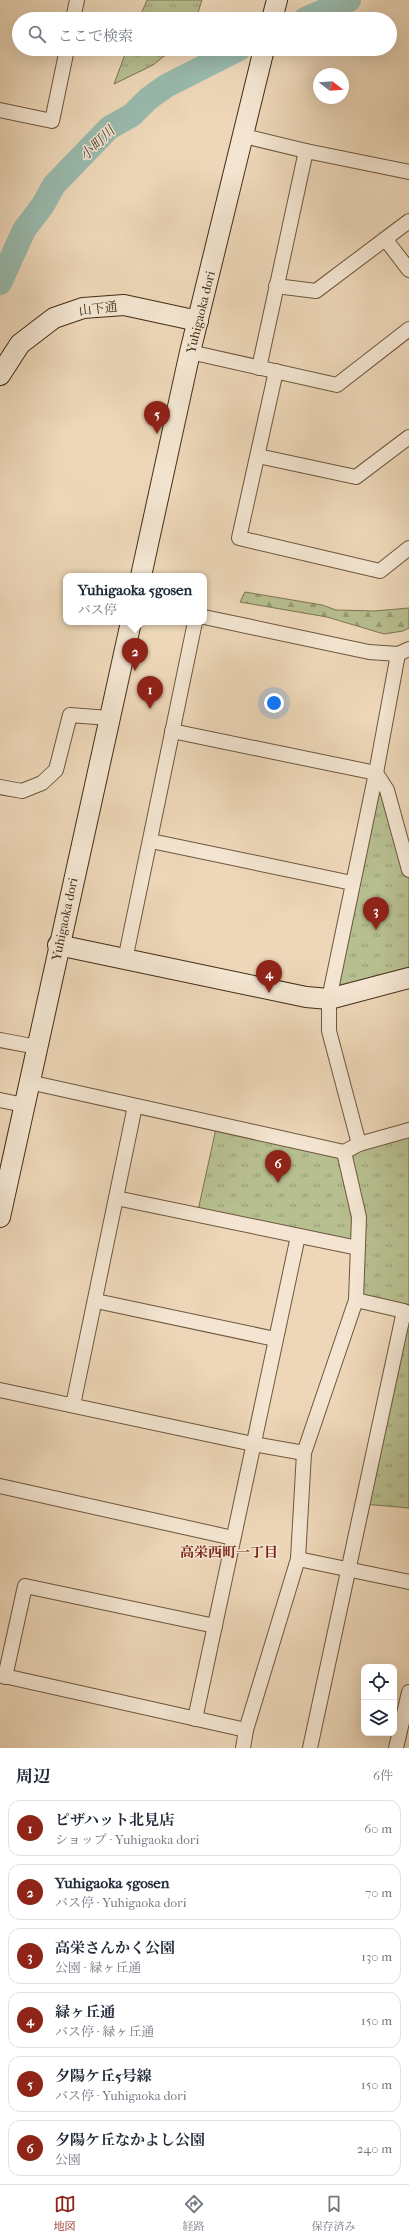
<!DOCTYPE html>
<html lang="ja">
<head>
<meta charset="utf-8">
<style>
	:root { --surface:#fff; --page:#f2f2f3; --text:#1f2937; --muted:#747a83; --line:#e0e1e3; --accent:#8f2418 }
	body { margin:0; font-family:"IM FELL French Canon","Noto Serif JP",serif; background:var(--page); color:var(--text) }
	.controls { position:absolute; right:12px; bottom:12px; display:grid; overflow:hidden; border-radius:8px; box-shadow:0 4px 16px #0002 }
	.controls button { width:36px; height:36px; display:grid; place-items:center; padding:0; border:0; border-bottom:1px solid var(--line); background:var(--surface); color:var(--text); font:20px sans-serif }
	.compass { position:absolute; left:313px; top:68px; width:36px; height:36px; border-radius:50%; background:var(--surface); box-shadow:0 4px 16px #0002; rotate:107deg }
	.you { position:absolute; left:274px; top:703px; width:14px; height:14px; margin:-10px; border:3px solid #fff; border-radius:50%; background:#1a73e8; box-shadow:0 0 0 6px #1a73e833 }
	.badge { display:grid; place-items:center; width:26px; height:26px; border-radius:50%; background:var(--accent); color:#fff; font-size:13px; font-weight:700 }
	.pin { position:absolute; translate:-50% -33px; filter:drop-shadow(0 1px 2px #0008) }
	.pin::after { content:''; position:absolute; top:21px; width:14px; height:12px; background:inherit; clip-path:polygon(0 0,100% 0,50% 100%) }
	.popup { position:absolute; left:63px; top:573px; width:144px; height:52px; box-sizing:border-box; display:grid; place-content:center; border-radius:8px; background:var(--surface); filter:drop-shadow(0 1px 3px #0005); font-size:13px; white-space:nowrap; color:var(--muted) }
	.popup b { font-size:15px; color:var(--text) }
	.popup::after { content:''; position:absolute; left:50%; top:100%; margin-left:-8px; border:8px solid transparent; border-top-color:var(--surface) }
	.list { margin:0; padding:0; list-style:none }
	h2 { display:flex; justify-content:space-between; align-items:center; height:52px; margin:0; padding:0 16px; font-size:17px }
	h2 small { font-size:13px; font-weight:400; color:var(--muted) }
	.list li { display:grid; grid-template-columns:26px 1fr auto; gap:12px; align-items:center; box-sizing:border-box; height:56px; margin:0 8px 8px; padding:0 8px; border:1px solid var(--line); border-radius:12px }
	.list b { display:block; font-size:15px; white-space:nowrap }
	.list p { margin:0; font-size:13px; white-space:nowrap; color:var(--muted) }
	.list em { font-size:13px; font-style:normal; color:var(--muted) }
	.icon { flex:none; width:22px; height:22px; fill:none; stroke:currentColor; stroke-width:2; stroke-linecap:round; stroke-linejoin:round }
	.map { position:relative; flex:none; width:409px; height:1748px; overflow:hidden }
	.search { position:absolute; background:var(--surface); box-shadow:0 4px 16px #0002; left:12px; right:12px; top:12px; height:44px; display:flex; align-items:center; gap:10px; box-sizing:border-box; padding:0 14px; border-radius:22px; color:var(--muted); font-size:15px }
	.sheet { height:436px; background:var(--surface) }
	nav { display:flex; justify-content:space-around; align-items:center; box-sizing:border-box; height:56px; border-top:1px solid var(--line); background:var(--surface); font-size:11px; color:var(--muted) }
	nav a { display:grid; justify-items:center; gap:2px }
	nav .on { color:var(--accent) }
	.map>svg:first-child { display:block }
	.forest { fill:url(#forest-firs); stroke:#7d7552 }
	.park { fill:url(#park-tufts); stroke:#7d7552 }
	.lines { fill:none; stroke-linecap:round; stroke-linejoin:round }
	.river { stroke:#99baad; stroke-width:24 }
	.street-casing { stroke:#6e573d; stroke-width:16 }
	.secondary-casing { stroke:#432c14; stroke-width:22 }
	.street { stroke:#f3e5d1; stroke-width:14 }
	.secondary { stroke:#f3e5d1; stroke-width:20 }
	.labels { text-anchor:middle; stroke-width:3; stroke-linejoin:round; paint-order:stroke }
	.street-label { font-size:13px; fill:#432c14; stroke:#f3e5d1 }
	.water-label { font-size:14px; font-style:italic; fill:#544833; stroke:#f3e5d1 }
	.neighbourhood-label { font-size:14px; font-weight:bold; fill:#7a1f14; stroke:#f3e5d1 }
</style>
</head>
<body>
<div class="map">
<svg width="409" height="1748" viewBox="0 0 409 1748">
	<defs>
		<pattern id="forest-firs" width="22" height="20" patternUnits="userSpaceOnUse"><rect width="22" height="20" fill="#b7be8f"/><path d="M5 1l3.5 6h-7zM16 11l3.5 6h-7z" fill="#969b74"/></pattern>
		<pattern id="park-tufts" width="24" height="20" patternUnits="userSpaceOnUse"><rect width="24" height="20" fill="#b7be8f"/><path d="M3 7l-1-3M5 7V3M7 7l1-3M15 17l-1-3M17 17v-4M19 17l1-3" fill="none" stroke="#969b74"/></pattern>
	</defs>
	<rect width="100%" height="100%" fill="#edd7b8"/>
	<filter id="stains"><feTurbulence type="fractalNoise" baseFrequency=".005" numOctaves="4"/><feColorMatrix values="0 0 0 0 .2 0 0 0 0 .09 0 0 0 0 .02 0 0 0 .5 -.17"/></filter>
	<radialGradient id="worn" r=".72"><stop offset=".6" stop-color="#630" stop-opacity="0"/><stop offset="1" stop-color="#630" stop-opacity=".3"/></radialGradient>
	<!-- forest -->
	<polygon class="forest" points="245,592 322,605 336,610 374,611 409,608 409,628 403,631 384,634 327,617 240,602"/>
	<!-- park -->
	<g class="park">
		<polygon points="147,0 202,0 196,19 139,19"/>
		<polygon points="127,49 173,49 153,65 114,84"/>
		<polygon points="376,773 409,870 409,978 329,999"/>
		<polygon points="217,1124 344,1151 409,1130 409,1508 363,1504 404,1311 356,1300 358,1248 197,1215"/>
	</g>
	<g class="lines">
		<!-- river -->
		<g class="river">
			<polyline points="305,19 349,0"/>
			<polyline points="0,283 24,230 43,205 54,185 109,128 132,115 148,99 166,86 239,49"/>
		</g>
		<defs>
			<g id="street">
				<polyline points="73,19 77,0"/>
				<polyline points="0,110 52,121 67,49"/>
				<polyline points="244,136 306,151 409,172"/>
				<polyline points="386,240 409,270"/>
				<polyline points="276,286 316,291 409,221"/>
				<polyline points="190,352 337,385 409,329"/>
				<polyline points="259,368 306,151"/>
				<polyline points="276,371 239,538 380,571 409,548"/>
				<polyline points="258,456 356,477 409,437"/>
				<polyline points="204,617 369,652 398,654 409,649"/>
				<polyline points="172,731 376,773 387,790 409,870"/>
				<polyline points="0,787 22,791 42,783 56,770 70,715 109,718"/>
				<polyline points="151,841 352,883"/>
				<polyline points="125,960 195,622"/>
				<polyline points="0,1040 37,1047"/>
				<polyline points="29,1082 344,1152 359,1144 409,1130"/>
				<polyline points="0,1100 24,1105"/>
				<polyline points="359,1144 329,1031 329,999 376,773 398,654"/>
				<polyline points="116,1198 358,1248"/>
				<polyline points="96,1301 275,1339"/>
				<polyline points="0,1390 253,1444 304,1453"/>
				<polyline points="73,1405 135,1106"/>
				<polyline points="0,1486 233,1538"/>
				<polyline points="298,1559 409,1582"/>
				<polyline points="0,1675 246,1730"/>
				<polyline points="5,1677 25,1586 215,1626"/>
				<polyline points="195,1719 298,1236"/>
				<polyline points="243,1748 246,1730 298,1559 304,1453 356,1300 359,1217 344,1152"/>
				<polyline points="310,1748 404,1311 356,1300"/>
				<polyline points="396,1748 409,1692"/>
			</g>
			<g id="secondary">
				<polyline points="272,19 277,0"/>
				<polyline points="0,375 20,344 54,318 83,308 124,305 198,321"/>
				<polyline points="141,576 190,352 264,49"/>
				<polyline points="58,945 306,997 329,999 409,978"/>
				<polyline points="0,1217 131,622"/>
			</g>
		</defs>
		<!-- street casing -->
		<use href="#street" class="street-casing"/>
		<!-- secondary casing -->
		<use href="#secondary" class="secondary-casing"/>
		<!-- street -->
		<use href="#street" class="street"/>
		<!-- secondary -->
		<use href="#secondary" class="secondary"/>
	</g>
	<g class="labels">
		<!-- street labels -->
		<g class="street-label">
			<text transform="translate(98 308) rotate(-7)" y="5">山下通</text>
			<text transform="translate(200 312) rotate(-76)" y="5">Yuhigaoka dori</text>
			<text transform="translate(64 919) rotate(-78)" y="5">Yuhigaoka dori</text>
		</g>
		<!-- water labels -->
		<g class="water-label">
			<text transform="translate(97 143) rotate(-44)" y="5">小町川</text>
		</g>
		<!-- neighbourhood labels -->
		<g class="neighbourhood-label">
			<text x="229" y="1557">高栄西町一丁目</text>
		</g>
	</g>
	<rect width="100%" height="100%" filter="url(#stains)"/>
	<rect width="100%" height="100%" fill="url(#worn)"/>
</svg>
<div class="controls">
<button><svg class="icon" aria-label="locate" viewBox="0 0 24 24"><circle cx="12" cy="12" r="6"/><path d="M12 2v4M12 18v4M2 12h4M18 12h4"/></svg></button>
<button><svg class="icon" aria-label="layers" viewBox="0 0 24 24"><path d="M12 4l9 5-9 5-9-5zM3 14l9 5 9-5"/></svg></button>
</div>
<svg class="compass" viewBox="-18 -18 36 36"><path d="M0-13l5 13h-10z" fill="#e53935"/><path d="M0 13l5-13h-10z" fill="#747a83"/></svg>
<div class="you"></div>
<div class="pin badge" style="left:150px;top:709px">1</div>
<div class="pin badge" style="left:135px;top:671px">2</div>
<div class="popup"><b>Yuhigaoka 5gosen</b>バス停</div>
<div class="pin badge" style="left:376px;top:930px">3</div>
<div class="pin badge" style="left:269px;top:993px">4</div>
<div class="pin badge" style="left:157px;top:434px">5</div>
<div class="pin badge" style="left:278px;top:1183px">6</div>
<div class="search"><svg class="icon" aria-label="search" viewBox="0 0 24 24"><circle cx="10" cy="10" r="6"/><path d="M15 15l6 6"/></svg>ここで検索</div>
</div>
<section class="sheet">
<h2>周辺<small>6件</small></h2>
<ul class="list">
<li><span class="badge">1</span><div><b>ピザハット北見店</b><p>ショップ · Yuhigaoka dori</p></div><em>60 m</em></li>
<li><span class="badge">2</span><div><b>Yuhigaoka 5gosen</b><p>バス停 · Yuhigaoka dori</p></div><em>70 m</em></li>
<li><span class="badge">3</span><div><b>高栄さんかく公園</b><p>公園 · 緑ヶ丘通</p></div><em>130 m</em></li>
<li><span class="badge">4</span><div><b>緑ヶ丘通</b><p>バス停 · 緑ヶ丘通</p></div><em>150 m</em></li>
<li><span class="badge">5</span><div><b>夕陽ケ丘5号線</b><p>バス停 · Yuhigaoka dori</p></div><em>150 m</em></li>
<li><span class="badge">6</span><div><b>夕陽ケ丘なかよし公園</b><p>公園</p></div><em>240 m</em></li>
</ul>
</section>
<nav>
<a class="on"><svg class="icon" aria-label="map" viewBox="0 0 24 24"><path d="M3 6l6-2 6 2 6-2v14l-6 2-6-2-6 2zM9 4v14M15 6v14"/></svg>地図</a>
<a><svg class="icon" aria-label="directions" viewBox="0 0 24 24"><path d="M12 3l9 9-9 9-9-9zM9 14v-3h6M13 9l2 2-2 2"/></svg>経路</a>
<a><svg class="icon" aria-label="saved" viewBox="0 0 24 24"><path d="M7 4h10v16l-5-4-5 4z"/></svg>保存済み</a>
</nav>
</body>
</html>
